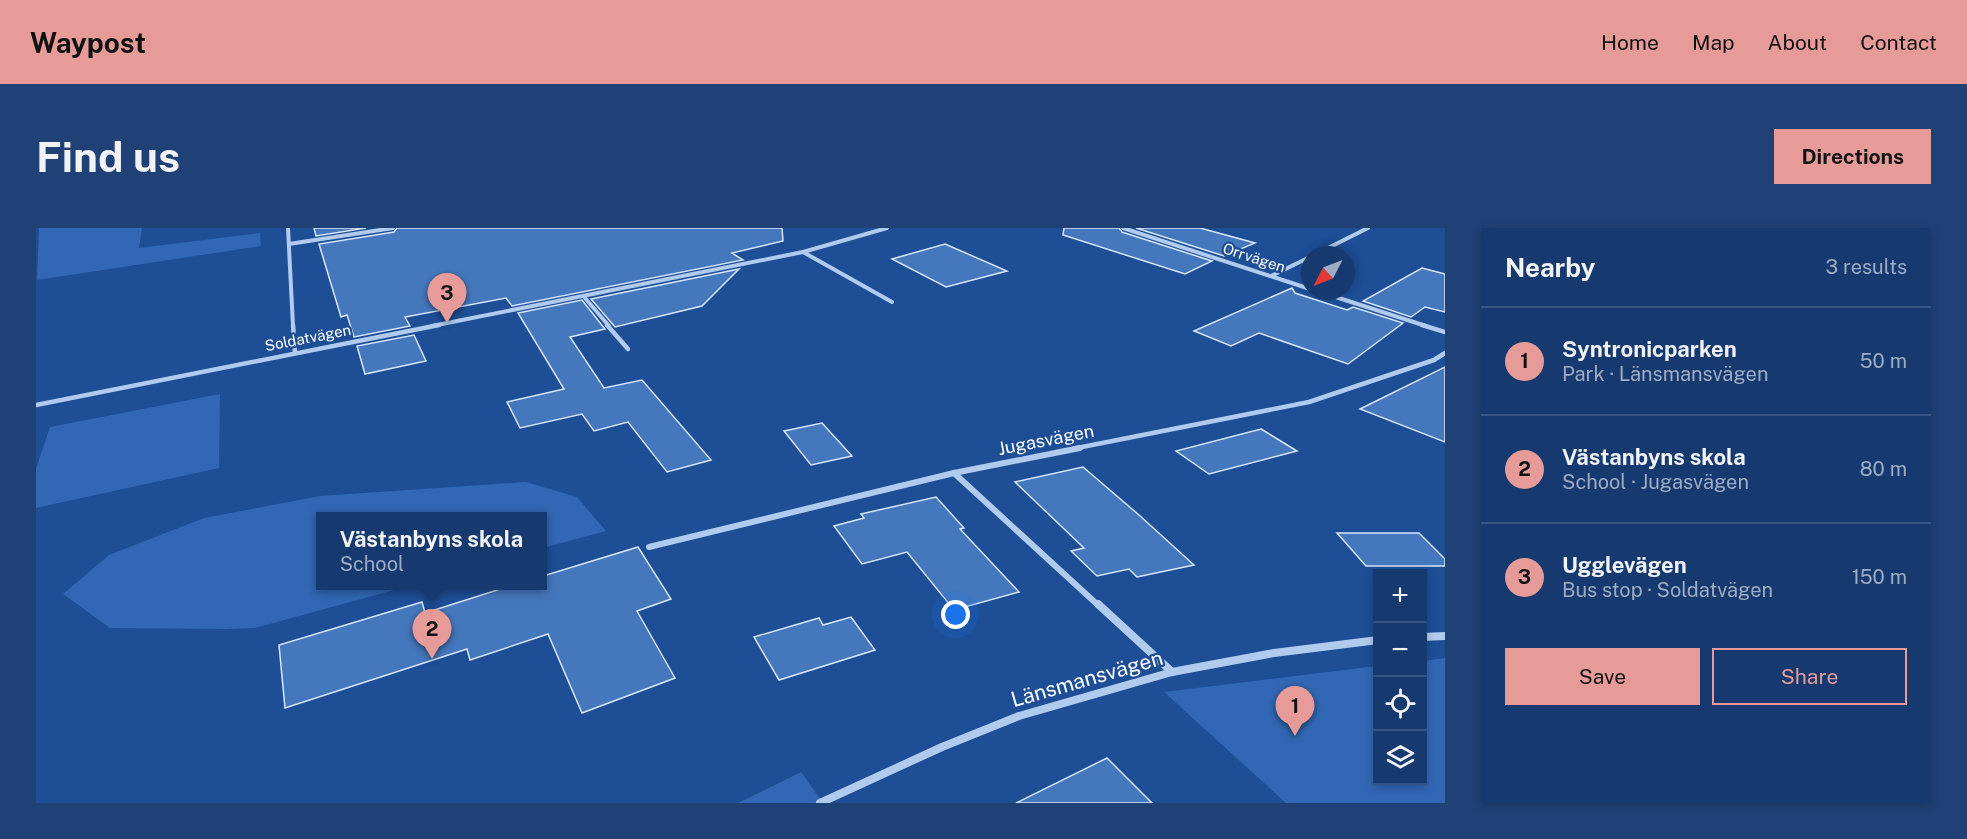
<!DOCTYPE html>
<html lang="en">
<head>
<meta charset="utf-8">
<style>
	:root { --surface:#163a70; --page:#1f4175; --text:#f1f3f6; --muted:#9eadc3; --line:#355483; --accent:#e69b98 }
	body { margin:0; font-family:"Public Sans",sans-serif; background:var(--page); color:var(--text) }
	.controls { position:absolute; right:18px; bottom:18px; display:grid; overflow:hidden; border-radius:0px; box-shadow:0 3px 9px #0003 }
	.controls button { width:54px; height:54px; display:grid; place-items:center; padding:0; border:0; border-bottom:2px solid var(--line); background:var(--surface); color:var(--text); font:30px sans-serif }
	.compass { position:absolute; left:1265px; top:18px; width:54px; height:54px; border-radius:50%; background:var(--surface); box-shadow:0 3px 9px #0003; rotate:228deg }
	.you { position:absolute; left:920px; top:387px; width:21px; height:21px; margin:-15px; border:4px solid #fff; border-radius:50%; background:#1a73e8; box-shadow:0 0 0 9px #1a73e833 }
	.badge { display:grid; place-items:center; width:39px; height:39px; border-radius:50%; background:var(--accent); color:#111; font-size:20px; font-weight:700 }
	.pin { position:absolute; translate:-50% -50px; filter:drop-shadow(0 2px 3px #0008) }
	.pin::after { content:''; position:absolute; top:32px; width:21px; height:18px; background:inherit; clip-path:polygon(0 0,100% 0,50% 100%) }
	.popup { position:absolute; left:280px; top:284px; width:231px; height:78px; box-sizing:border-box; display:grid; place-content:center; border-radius:0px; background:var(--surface); filter:drop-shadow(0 2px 4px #0005); font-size:20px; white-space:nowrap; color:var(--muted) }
	.popup b { font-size:22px; color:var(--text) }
	.popup::after { content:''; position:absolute; left:50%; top:100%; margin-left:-12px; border:12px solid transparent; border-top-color:var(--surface) }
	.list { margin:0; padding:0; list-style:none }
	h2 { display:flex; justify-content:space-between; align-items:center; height:78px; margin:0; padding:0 24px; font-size:26px }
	h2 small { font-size:20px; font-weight:400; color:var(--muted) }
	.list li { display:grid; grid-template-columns:39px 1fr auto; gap:18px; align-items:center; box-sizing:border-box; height:108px; padding:0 24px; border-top:2px solid var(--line) }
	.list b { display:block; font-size:22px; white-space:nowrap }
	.list p { margin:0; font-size:20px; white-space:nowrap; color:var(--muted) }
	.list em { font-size:20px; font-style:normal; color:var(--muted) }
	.actions { display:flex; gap:12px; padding:18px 24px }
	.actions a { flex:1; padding:14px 0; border:2px solid var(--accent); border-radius:0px; text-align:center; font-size:21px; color:var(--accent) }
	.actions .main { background:var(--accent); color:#111 }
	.icon { flex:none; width:33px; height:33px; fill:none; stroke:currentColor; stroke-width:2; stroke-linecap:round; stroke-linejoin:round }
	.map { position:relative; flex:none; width:1409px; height:575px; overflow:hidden; border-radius:0px }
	header { display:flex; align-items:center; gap:36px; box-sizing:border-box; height:84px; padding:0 30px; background:var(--accent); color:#111 }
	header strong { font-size:28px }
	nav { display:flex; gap:33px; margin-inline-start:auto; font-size:21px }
	.intro { display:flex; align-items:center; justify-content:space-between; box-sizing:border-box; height:144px; padding:0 36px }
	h1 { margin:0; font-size:42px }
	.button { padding:15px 27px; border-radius:0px; background:var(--accent); color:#111; font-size:21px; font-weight:700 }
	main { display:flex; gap:36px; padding:0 36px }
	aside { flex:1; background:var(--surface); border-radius:0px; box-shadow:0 3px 9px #0003 }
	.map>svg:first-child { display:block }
	.green { fill:#3167b4 }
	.building { fill:#4577bd; stroke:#d7e6fb; stroke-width:1.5 }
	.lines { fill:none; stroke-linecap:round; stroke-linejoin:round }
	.street-far3 { stroke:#b1cbef; stroke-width:4 }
	.street-far2 { stroke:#b1cbef; stroke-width:4.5 }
	.street-far1 { stroke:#b1cbef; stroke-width:6 }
	.street { stroke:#b1cbef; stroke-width:8 }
	.labels { text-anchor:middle; stroke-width:4.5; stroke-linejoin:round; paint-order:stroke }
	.far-street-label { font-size:15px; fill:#fff; stroke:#1d4e96 }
	.street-label { font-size:18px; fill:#fff; stroke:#1d4e96 }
	.near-street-label { font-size:21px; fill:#fff; stroke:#1d4e96 }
</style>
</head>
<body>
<header>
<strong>Waypost</strong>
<nav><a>Home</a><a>Map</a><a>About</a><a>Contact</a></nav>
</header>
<div class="intro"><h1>Find us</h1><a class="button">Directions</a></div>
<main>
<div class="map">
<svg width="1409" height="575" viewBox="0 0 1409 575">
	<rect width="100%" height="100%" fill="#1d4e96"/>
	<!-- green -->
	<g class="green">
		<polygon points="3,0 106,0 103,20 224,5 225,18 1,52"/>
		<polygon points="184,166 183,240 0,280 0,241 14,199"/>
		<polygon points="490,254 541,269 570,303 507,320 507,288 285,288 285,358 373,358 219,400 190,401 74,400 27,366 73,327 168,290 284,268"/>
		<polygon points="1409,430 1409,575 1250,575 1128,464 1341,438 1342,552 1386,552 1387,433"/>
		<polygon points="765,544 787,575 702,575"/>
	</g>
	<!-- building -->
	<g class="building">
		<polygon points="278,0 330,0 280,8"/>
		<polygon points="361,0 746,0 747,13 696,25 707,32 476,78 470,70 369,89 374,98 318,109 311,87 305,89 283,16 358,4"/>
		<polygon points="1028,0 1083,0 1086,4 1176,33 1149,46 1027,7"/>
		<polygon points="1100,0 1164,0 1219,15 1188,28"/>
		<polygon points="909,16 971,43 910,59 856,31"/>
		<polygon points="1386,40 1409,46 1409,84 1389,79 1375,89 1327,73"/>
		<polygon points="703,41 666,78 579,99 555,71"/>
		<polygon points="1256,60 1259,65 1311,82 1317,79 1367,95 1312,136 1223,105 1195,118 1158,103"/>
		<polygon points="546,72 569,101 534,109 568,160 606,152 675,232 631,244 592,194 558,203 546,186 484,200 471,174 528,161 482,85"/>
		<polygon points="378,107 390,133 329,146 321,118"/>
		<polygon points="1409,139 1409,214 1324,181"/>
		<polygon points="786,195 816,228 775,237 748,203"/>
		<polygon points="1225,201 1261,223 1173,246 1140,223"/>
		<polygon points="1047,239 1103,287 1158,337 1101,349 1093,341 1061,348 1035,323 1048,320 979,254"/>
		<polygon points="900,269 928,300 924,301 983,364 918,382 871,324 826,336 798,298 828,290 825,286"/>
		<polygon points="1301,305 1383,305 1409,331 1409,338 1330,338"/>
		<polygon points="602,319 635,371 601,383 639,450 546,485 512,406 434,432 431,421 249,480 243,417 386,374 389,385 477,357 507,357 507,348"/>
		<polygon points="815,389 839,422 743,452 718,409 783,390 787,397"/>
		<polygon points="1071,530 1116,575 980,575"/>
	</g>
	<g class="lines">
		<!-- street-far3 -->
		<g class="street-far3">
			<polyline points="252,0 257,98"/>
			<polyline points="1087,0 1274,61"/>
			<polyline points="253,16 357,0"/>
			<polyline points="767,24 856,74"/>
			<polyline points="1278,27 1332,0"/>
			<polyline points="1235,48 1274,29"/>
			<polyline points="1281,63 1390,98"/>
			<polyline points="549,70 573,98"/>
			<polyline points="396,98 767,24 851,0"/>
		</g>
		<!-- street-far2 -->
		<g class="street-far2">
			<polyline points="257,97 259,125"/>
			<polyline points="571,97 592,121"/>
			<polyline points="1386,97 1409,104"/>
			<polyline points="0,177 403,97"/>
			<polyline points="1036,221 1273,174 1398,132 1409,125"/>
		</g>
		<!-- street-far1 -->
		<g class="street-far1">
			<polyline points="918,245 1063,378"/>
			<polyline points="613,319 918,245 1044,220"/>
		</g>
		<!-- street -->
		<g class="street">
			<polyline points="1062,376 1136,444"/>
			<polyline points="1386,409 1409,408"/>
			<polyline points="784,575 906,519 983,488 1136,444 1238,425 1342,412"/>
		</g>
	</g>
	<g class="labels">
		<!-- far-street labels -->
		<g class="far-street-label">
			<text transform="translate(1218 30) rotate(18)" y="5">Orrvägen</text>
			<text transform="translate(272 110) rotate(-11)" y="5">Soldatvägen</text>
		</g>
		<!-- street labels -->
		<g class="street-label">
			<text transform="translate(1010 212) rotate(-11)" y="6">Jugasvägen</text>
		</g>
		<!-- near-street labels -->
		<g class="near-street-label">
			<text transform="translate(1051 451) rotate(-16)" y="7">Länsmansvägen</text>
		</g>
	</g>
</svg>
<div class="controls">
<button>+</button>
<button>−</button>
<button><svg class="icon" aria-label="locate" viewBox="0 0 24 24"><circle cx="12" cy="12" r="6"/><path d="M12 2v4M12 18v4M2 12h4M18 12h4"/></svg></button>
<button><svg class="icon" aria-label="layers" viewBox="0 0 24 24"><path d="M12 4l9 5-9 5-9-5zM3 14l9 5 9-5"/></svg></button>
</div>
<svg class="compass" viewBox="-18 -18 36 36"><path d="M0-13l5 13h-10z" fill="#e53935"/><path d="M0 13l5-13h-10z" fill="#9eadc3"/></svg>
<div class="you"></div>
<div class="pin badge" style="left:1259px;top:508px">1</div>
<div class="pin badge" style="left:396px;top:431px">2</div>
<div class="popup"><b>Västanbyns skola</b>School</div>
<div class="pin badge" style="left:411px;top:95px">3</div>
</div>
<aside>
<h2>Nearby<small>3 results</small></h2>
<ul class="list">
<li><span class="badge">1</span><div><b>Syntronicparken</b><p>Park · Länsmansvägen</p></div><em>50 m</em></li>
<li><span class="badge">2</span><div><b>Västanbyns skola</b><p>School · Jugasvägen</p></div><em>80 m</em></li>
<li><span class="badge">3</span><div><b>Ugglevägen</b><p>Bus stop · Soldatvägen</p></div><em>150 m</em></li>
</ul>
<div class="actions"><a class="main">Save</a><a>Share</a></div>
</aside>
</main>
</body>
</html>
